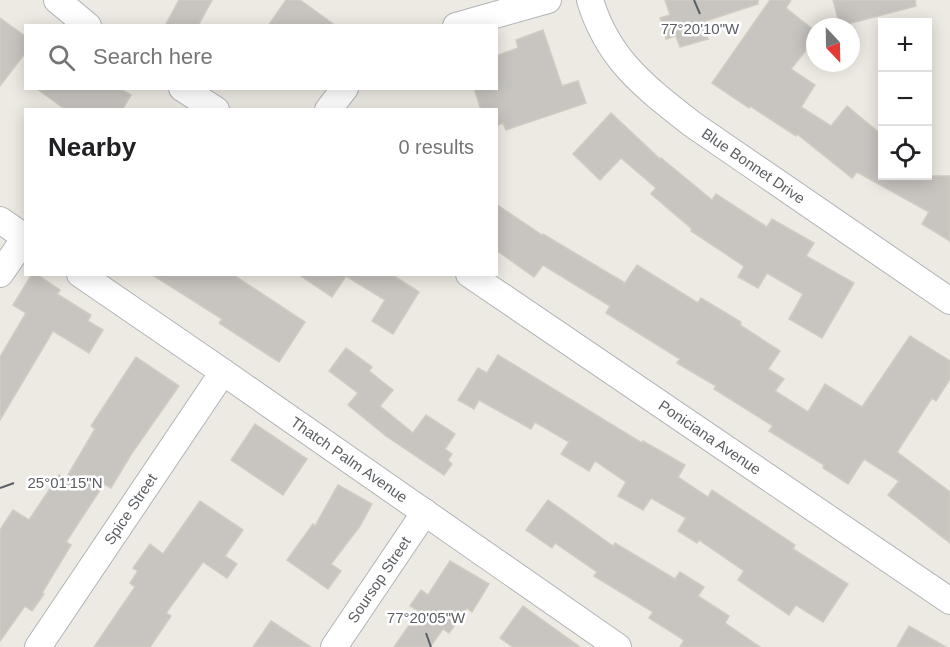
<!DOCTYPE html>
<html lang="en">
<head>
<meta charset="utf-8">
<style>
	:root { --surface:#fff; --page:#f2f2f2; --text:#202124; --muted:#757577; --line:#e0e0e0 }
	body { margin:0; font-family:Arial,sans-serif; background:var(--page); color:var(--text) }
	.controls { position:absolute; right:18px; top:18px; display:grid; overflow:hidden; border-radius:0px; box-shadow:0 3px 15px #0003 }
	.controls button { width:54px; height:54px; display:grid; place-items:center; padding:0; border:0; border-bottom:2px solid var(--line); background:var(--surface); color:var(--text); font:30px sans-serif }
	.compass { position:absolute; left:806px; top:18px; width:54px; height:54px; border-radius:50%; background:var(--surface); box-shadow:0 3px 15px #0003; rotate:158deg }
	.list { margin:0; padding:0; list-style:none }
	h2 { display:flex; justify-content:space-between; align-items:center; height:78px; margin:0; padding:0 24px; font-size:26px }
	h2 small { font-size:20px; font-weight:400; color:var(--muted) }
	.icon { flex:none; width:33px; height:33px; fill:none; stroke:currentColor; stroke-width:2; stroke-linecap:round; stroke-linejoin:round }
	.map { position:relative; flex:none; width:950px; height:647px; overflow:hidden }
	.search { position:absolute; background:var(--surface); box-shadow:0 3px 15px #0003; left:24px; top:24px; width:474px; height:66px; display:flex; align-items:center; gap:15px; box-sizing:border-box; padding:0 21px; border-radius:0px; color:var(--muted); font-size:22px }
	.panel { position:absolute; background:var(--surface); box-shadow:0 3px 15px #0003; left:24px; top:108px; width:474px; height:168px; border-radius:0px }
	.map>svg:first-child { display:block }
	.building { fill:#c8c5c0; stroke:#d1ccc1; stroke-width:1.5 }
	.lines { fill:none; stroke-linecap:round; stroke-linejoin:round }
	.minor-casing { stroke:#b0b4b7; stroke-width:28 }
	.minor { stroke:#fff; stroke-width:26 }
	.ticks { fill:none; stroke:#5b5f63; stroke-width:2 }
	.labels { text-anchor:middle; stroke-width:5; stroke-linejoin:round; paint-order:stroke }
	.street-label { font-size:15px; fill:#5b5f63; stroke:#fff }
	.ticks-label { font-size:15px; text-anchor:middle; fill:#5b5f63; stroke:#fff; stroke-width:5; stroke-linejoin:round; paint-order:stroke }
</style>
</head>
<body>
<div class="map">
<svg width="950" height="647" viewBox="0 0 950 647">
	<rect width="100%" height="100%" fill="#edeae3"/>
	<!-- building -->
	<g class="building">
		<polygon points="179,0 212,0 198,26 165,26"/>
		<polygon points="286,0 300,0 336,26 268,26"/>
		<polygon points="665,0 758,0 758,4 703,22 708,39 680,47 676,36 666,39 660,18 670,15"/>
		<polygon points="770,0 791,0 786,8 815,31 815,39 791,69 815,85 801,107 831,126 847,106 882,135 882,176 950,176 950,241 922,224 929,212 857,172 852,178 797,134 796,136 750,106 749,108 712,83"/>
		<polygon points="833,0 915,0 916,6 840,26"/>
		<polygon points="0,18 26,37 26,52 0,86"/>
		<polygon points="543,30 562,86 578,81 586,103 506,130 503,123 496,126 496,110 481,110 474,88 496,88 496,56 518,48 516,40"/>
		<polygon points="36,88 119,88 131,95 122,110 66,110"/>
		<polygon points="611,113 660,159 661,158 712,200 716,194 767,227 772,219 814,243 806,256 854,283 822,338 789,319 803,294 767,273 758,288 738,277 744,266 691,231 692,229 651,194 656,188 621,158 600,180 573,154"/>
		<polygon points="496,204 542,235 543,234 625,283 637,265 698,303 701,298 741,322 740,325 780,351 768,369 784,379 775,391 808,412 825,384 862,407 910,336 950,361 950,379 936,401 932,398 897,452 950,492 950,543 888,495 899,481 864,459 848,484 823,468 824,465 769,431 773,426 714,389 716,386 677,363 680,359 606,313 610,306 543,265 534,277 496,250"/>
		<polygon points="32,274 36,274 60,290 57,294 91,315 88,321 103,330 89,353 53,331 0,420 0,357 26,313 13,305"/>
		<polygon points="151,274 232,274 305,322 279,362 219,323 222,319"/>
		<polygon points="298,274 391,274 419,292 393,334 372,321 385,300 346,276 332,297"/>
		<polygon points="346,348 372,367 369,371 393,390 380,406 413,433 426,415 455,434 445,449 452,454 448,460 452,464 444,475 386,436 348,405 358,393 329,371"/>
		<polygon points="498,355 642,443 643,441 685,465 678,477 708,497 712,490 795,545 793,549 848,584 823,622 796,605 789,615 738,580 744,571 699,540 697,543 678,531 686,518 651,498 643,510 618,496 626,482 595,461 589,471 561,454 569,442 535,422 531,429 479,400 474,409 458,400 478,368 487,373"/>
		<polygon points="136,357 179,386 132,453 111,488 104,484 66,542 71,545 42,593 44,594 32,611 25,606 0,641 0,530 13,510 29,520 59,475 65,480 95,429 91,426"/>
		<polygon points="255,424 307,459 283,495 231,460"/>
		<polygon points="338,485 372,504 360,526 331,564 341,571 328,589 287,560 313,524 315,526"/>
		<polygon points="548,500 613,546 615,543 675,579 680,572 704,587 698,596 729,616 725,623 760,647 680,647 684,640 649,618 653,612 594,576 597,572 555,543 552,548 526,530"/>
		<polygon points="200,501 243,530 225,556 237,564 227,578 203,562 166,613 171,616 150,647 94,647 135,587 130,583 138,571 133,568 150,544 163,554"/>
		<polygon points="450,561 489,584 472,612 467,608 449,633 443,629 430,647 394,647 419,611 410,606 421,590 428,595"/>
		<polygon points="523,606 580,647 513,647 500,638"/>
		<polygon points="271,621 311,647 253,647"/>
		<polygon points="909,626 946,647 897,647"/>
	</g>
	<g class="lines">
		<defs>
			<g id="minor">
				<polyline points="57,0 88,26"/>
				<path id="s1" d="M590,0C608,60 645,87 692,124L950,301"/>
				<polyline points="456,26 548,0"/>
				<polyline points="182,88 216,110"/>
				<polyline points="328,110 345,88"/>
				<polyline points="0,220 26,238"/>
				<polyline points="0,274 25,238"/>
				<path id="s2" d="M80,274L223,372L618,647"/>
				<path id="s3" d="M469,274L950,601"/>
				<path id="s4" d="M38,647L223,372"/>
				<path id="s5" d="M334,647L425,512"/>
			</g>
		</defs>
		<!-- minor casing -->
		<use href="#minor" class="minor-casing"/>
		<!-- minor -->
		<use href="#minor" class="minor"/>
	</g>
	<!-- ticks -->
	<path class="ticks" d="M694,0L700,14M0,488L14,483M426,633L431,647"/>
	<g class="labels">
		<!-- street labels -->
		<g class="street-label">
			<text dy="5" stroke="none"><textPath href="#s1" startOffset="238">Blue Bonnet Drive</textPath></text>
			<text dy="5" stroke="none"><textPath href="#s3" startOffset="291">Poniciana Avenue</textPath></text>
			<text dy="5" stroke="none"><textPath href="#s2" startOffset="327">Thatch Palm Avenue</textPath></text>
			<text dy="5" stroke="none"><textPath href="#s4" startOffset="166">Spice Street</textPath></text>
			<text dy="5" stroke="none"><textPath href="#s5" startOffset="81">Soursop Street</textPath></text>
		</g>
	</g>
	<g class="ticks-label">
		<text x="700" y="34">77°20'10"W</text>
		<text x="65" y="488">25°01'15"N</text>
		<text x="426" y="623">77°20'05"W</text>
	</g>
</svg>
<div class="controls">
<button>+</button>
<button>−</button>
<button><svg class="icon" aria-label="locate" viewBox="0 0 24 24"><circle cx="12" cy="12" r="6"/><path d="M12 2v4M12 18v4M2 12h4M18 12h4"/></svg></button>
</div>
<svg class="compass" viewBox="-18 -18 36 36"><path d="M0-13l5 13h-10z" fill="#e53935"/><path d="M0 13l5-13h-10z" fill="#757577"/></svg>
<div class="search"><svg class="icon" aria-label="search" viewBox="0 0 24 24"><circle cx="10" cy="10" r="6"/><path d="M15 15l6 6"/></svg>Search here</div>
<section class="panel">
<h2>Nearby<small>0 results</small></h2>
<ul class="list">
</ul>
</section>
</div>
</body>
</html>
